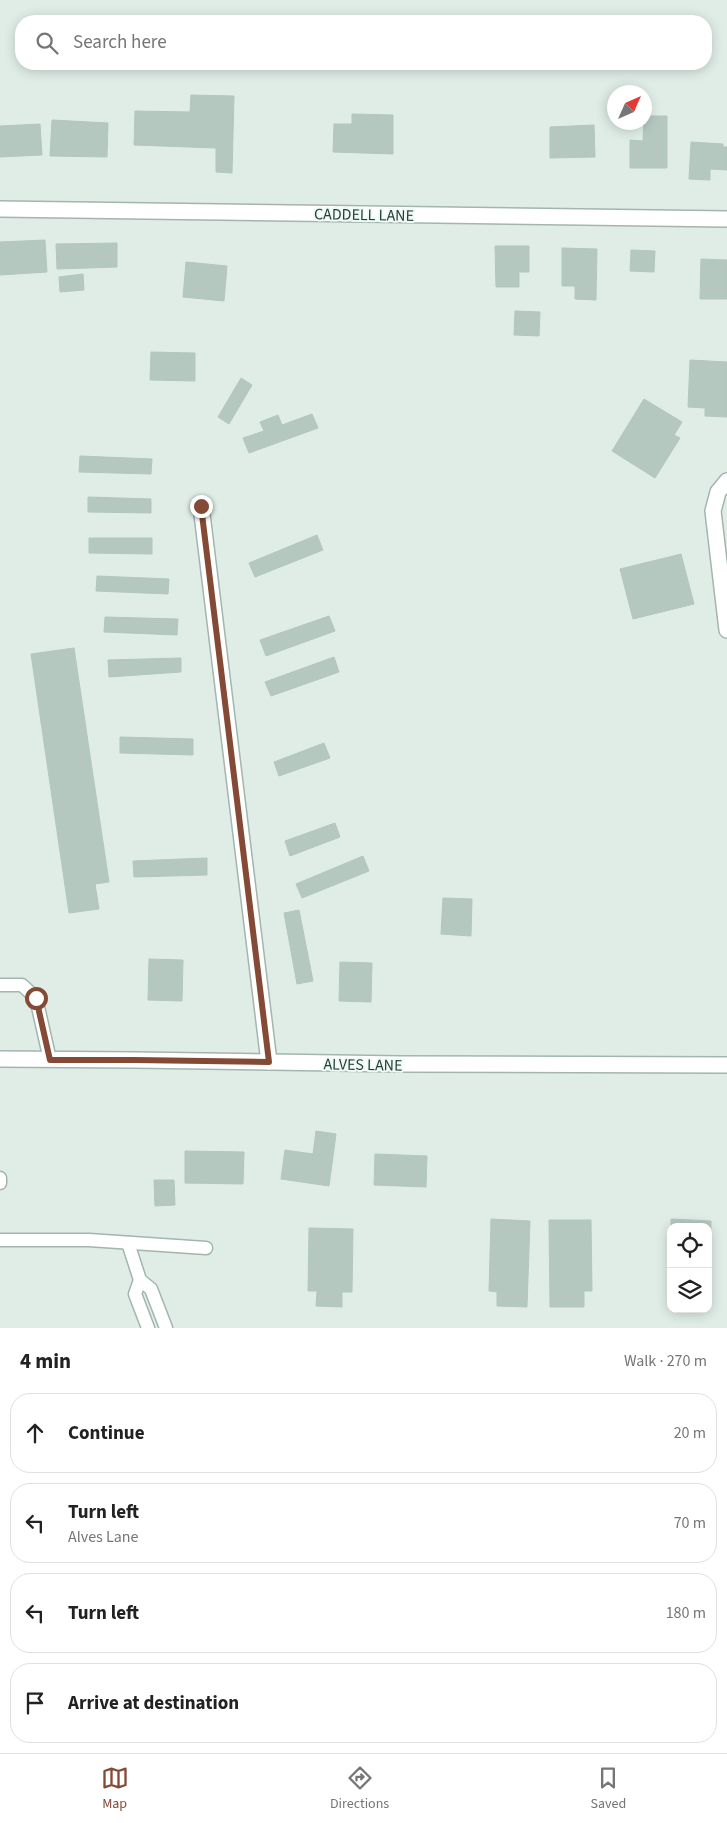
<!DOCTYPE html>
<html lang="en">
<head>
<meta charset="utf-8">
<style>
	:root { --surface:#fff; --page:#f2f2f2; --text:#222; --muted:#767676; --line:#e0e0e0; --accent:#854a35 }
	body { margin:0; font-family:"Source Sans 3",sans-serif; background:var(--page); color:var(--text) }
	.controls { position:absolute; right:15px; bottom:15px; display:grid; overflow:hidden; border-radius:10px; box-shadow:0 2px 12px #0003 }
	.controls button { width:45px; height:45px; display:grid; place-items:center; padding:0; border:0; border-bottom:1px solid var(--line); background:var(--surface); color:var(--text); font:25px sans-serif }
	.compass { position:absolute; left:607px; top:85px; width:45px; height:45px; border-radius:50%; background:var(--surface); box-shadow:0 2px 12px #0003; rotate:45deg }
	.stop { position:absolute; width:15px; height:15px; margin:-11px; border:4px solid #854a35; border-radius:50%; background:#fff }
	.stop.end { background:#854a35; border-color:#fff; box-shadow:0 1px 5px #0008 }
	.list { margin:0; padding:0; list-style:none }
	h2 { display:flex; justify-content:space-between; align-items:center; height:65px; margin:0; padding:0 20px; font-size:21px }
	h2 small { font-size:16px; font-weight:400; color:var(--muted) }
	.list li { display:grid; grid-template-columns:32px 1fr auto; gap:15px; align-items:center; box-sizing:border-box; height:80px; margin:0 10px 10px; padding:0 10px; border:1px solid var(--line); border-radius:20px }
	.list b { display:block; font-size:19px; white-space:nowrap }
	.list p { margin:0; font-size:16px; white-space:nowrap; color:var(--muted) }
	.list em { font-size:16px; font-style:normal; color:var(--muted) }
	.icon { flex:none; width:28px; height:28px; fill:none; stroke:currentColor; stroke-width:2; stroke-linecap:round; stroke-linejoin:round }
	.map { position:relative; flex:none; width:727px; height:1328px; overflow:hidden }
	.search { position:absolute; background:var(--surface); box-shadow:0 2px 12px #0003; left:15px; right:15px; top:15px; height:55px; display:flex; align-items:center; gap:12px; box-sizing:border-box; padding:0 18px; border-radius:20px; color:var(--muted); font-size:19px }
	.sheet { height:425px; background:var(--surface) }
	nav { display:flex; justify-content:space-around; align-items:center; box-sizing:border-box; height:70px; border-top:1px solid var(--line); background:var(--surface); font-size:14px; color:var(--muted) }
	nav a { display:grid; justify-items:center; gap:2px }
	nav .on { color:var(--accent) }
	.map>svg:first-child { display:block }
	.building { fill:#b5c8c0; stroke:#b2c7bf }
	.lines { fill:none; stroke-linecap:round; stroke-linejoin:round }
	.service-casing { stroke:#a2b5af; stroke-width:15 }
	.minor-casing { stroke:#a2b5af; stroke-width:18 }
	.tertiary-casing { stroke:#a2b5af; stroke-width:18 }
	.service { stroke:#fff; stroke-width:12 }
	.minor { stroke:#fff; stroke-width:15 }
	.tertiary { stroke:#fff; stroke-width:15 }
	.route { stroke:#854a35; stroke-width:6 }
	.labels { text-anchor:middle; stroke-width:4; stroke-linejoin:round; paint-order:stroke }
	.street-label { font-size:16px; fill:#1f3f37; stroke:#f1f9f5 }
</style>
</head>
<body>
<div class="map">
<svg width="727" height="1328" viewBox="0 0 727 1328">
	<rect width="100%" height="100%" fill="#e0ede7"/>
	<!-- building -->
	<g class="building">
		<polygon points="191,95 234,96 232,173 216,172 216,148 134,145 135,111 190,112"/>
		<polygon points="352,114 393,115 393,154 333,152 334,124 352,124"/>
		<polygon points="644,116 667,116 667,168 630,168 630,140 643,141"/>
		<polygon points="52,120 108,123 107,157 50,156"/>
		<polygon points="40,124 42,155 0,157 0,126"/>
		<polygon points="594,125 595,157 550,158 550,127"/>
		<polygon points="691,142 723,144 723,147 727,147 727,170 710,169 710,180 689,179"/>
		<polygon points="45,240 47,272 0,275 0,242"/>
		<polygon points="117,243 117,267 57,269 56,244"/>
		<polygon points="495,246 529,246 529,272 519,272 519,287 496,287"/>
		<polygon points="562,248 597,249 596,300 575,299 575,286 562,286"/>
		<polygon points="631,250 655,251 654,272 630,271"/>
		<polygon points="701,259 727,260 727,299 700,299"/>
		<polygon points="186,262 227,266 224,301 183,297"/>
		<polygon points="83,274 84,290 60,292 59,277"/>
		<polygon points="515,311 540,312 539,336 514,335"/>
		<polygon points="151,352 195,353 195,381 150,380"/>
		<polygon points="690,360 727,362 727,417 705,416 705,408 688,407"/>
		<polygon points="241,378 252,385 229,424 218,417"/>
		<polygon points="644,399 682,422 674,435 680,438 655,478 612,451"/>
		<polygon points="312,414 318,428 249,453 243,438 264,431 260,422 278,415 282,425"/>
		<polygon points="80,456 152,459 151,474 79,472"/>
		<polygon points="88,497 151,499 151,513 88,512"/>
		<polygon points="317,535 323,550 255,577 249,563"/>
		<polygon points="89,538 152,538 152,554 89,553"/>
		<polygon points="681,554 694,604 633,619 620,569"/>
		<polygon points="97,576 169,579 168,594 96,591"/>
		<polygon points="329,616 335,631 266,656 260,640"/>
		<polygon points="105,617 178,619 177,635 104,632"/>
		<polygon points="74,648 109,882 95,884 99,909 69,913 31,654"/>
		<polygon points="334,657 339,672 271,696 265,682"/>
		<polygon points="181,658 181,672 109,677 108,660"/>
		<polygon points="120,737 193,739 193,755 120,753"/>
		<polygon points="324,743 330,758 279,776 274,762"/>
		<polygon points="335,823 340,837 290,856 285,841"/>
		<polygon points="363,856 369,871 302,898 296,884"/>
		<polygon points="207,858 207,875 134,877 133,861"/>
		<polygon points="443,898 472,899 471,936 441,934"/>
		<polygon points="299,910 313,981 297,984 284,913"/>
		<polygon points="149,959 183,960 182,1001 148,1000"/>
		<polygon points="340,962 372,963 371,1002 339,1001"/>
		<polygon points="316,1131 336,1134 329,1186 281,1179 285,1150 313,1154"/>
		<polygon points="185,1151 244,1152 243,1184 185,1183"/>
		<polygon points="375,1154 427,1156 426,1187 374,1185"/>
		<polygon points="154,1180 174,1180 175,1205 155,1206"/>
		<polygon points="491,1219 530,1221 527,1307 497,1306 497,1292 489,1291"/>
		<polygon points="671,1219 711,1221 709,1309 708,1227 671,1227"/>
		<polygon points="549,1220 591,1220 592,1291 584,1291 584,1307 550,1307"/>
		<polygon points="309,1228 353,1229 352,1292 342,1292 342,1307 316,1306 317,1291 308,1291"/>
		<polygon points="671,1233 671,1308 669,1308"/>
	</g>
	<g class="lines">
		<defs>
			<g id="service">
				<polyline points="0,985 22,985 36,998 50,1060"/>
				<polyline points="0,1178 0,1183"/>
				<polyline points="0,1240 89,1240 206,1248"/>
				<polyline points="128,1243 140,1280 151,1289 166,1328"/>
				<polyline points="140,1280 135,1294 148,1328"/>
			</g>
			<g id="minor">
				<polyline points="0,209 727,219"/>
				<polyline points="727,481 718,492 713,511 727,630"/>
				<polyline points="201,506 269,1062"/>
			</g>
			<polyline id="tertiary" points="0,1059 135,1060 401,1064 727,1065"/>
		</defs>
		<!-- service casing -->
		<use href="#service" class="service-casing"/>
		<!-- minor casing -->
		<use href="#minor" class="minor-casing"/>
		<!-- tertiary casing -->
		<use href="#tertiary" class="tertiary-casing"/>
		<!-- service -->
		<use href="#service" class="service"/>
		<!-- minor -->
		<use href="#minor" class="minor"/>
		<!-- tertiary -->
		<use href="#tertiary" class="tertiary"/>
	</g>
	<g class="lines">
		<!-- route -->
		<polyline class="route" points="36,998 50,1060 135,1060 269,1062 201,506"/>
	</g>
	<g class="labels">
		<!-- street labels -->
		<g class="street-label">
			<text transform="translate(364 214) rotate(1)" y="6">CADDELL LANE</text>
			<text transform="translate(363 1064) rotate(1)" y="6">ALVES LANE</text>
		</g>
	</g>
</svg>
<div class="controls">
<button><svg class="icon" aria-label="locate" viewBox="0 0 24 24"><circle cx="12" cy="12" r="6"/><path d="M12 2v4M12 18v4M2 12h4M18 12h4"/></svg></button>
<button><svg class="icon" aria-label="layers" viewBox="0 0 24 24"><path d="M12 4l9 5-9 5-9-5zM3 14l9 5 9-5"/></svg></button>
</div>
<svg class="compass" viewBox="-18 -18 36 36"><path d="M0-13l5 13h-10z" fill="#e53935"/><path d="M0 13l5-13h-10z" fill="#767676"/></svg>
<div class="stop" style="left:36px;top:998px"></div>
<div class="stop end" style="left:201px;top:506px"></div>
<div class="search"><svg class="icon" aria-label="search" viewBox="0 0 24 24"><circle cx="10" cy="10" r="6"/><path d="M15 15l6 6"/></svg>Search here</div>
</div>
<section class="sheet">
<h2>4 min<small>Walk · 270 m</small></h2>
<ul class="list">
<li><svg class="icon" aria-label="ahead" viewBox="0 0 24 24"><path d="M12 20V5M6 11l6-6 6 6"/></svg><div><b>Continue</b></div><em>20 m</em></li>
<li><svg class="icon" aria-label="left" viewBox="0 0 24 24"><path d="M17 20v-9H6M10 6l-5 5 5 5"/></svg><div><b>Turn left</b><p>Alves Lane</p></div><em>70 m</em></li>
<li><svg class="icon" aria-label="left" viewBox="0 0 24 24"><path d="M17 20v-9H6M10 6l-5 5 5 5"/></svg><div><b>Turn left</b></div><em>180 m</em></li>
<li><svg class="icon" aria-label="arrive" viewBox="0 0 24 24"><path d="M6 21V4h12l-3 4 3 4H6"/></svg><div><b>Arrive at destination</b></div></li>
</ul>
</section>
<nav>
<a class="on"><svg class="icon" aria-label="map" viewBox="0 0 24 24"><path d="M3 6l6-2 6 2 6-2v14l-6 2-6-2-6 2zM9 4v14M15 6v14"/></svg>Map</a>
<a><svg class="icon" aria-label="directions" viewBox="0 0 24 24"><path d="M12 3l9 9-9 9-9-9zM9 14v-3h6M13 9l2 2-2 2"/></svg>Directions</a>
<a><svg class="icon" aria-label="saved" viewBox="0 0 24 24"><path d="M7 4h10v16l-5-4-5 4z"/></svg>Saved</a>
</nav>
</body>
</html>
